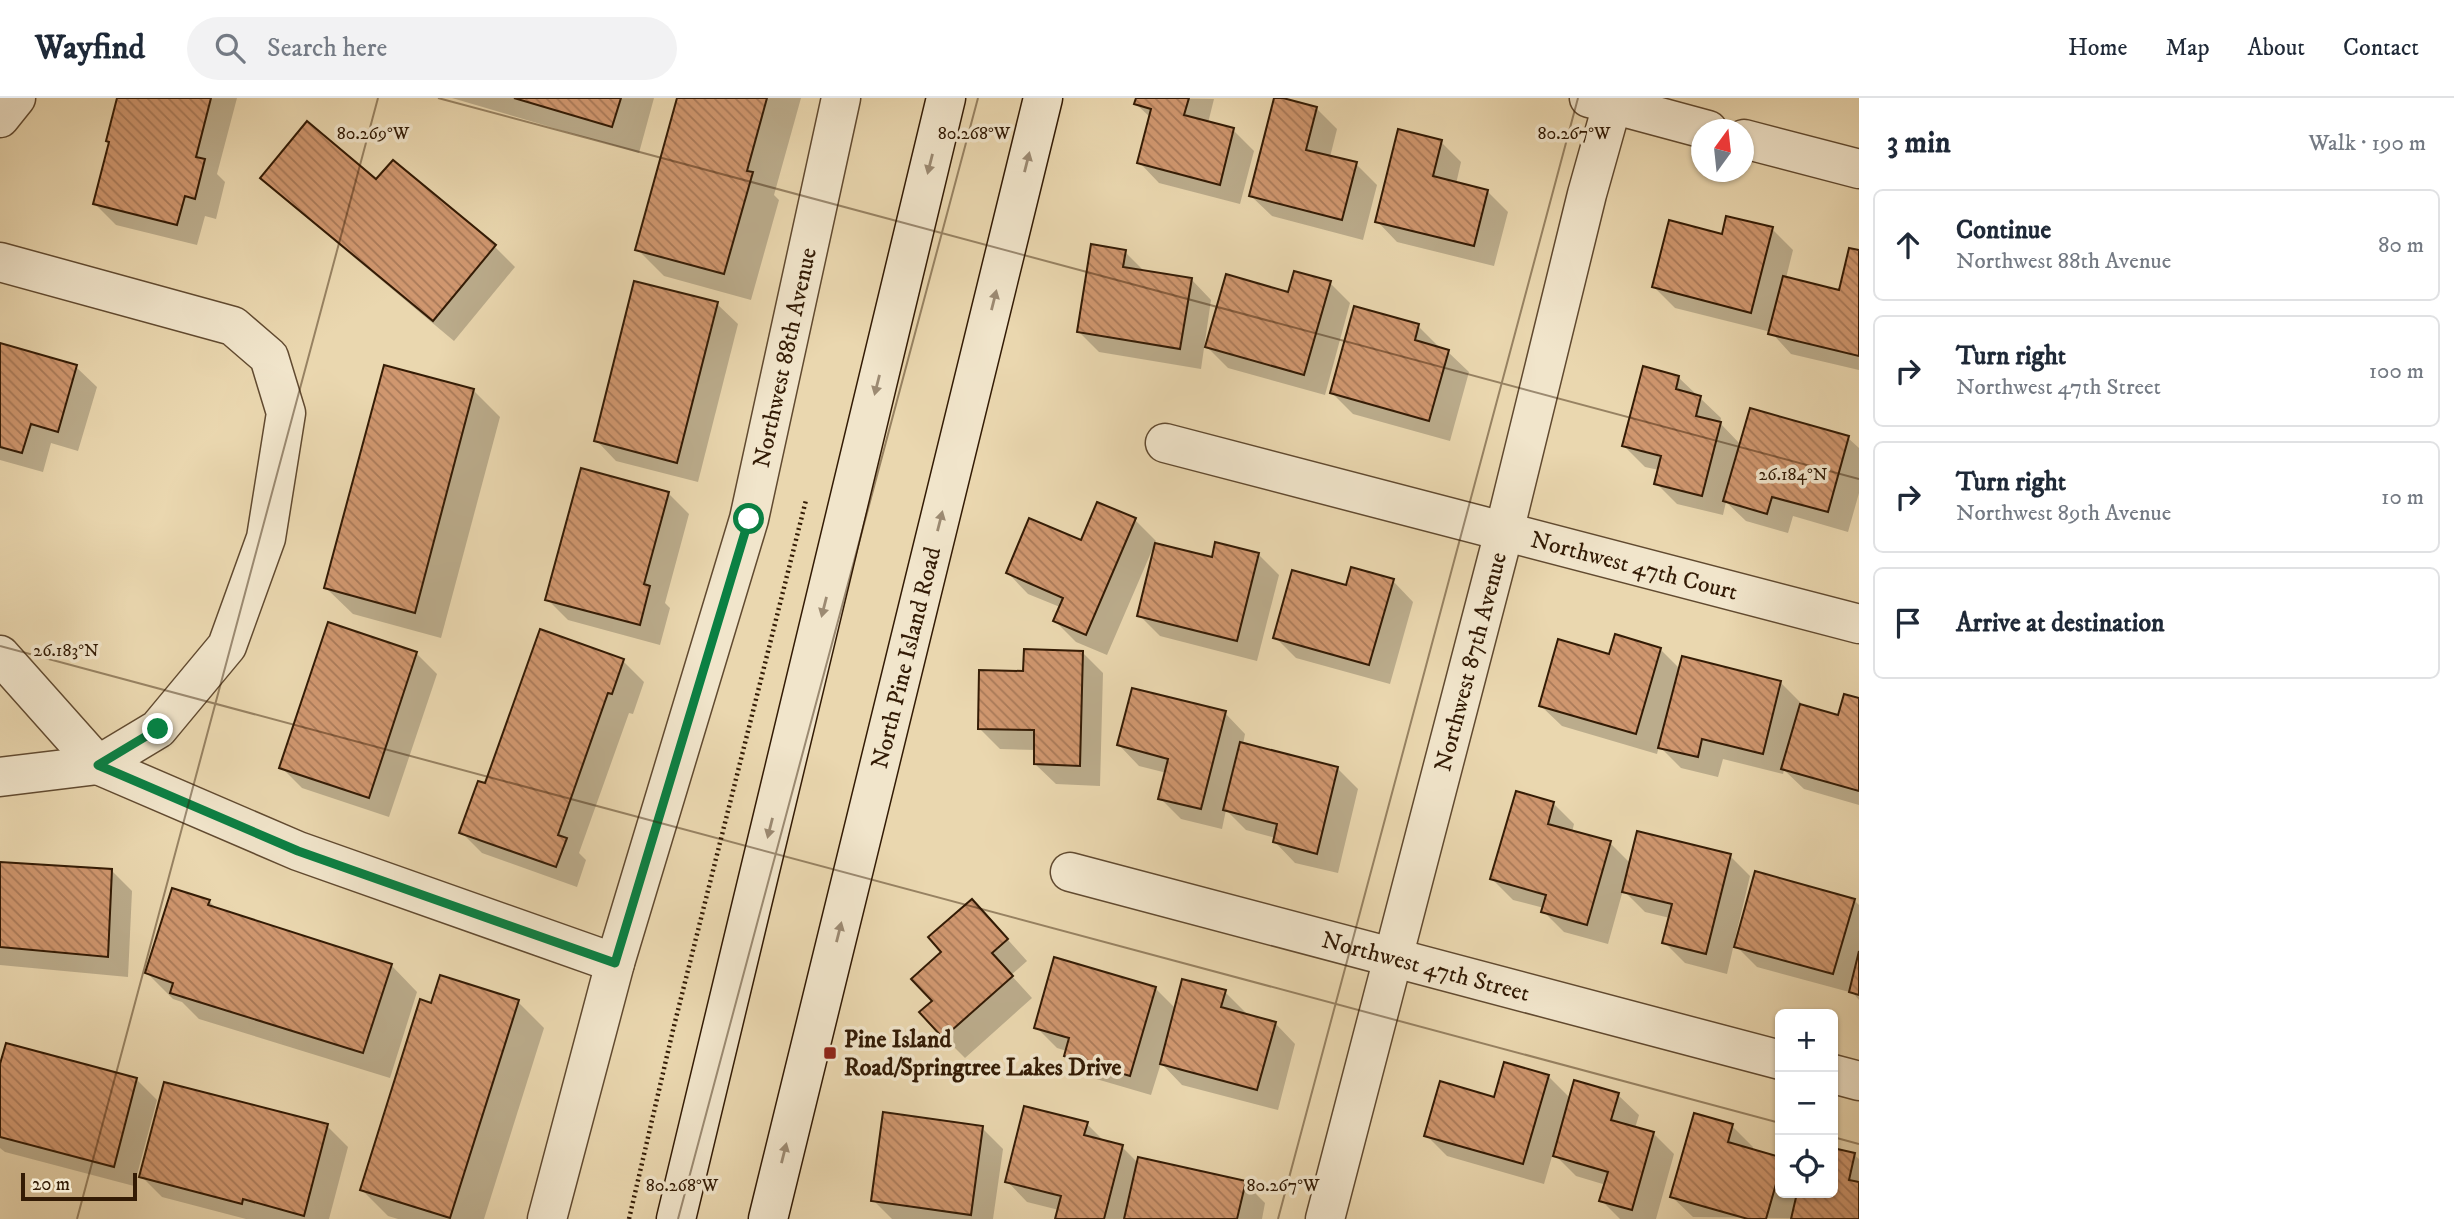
<!DOCTYPE html>
<html lang="en">
<head>
<meta charset="utf-8">
<style>
	:root { --surface:#fff; --page:#f2f2f3; --text:#1f2937; --muted:#747a83; --line:#e0e1e3 }
	body { margin:0; font-family:"IM FELL DW Pica",serif; background:var(--page); color:var(--text) }
	.controls { position:absolute; right:21px; bottom:21px; display:grid; overflow:hidden; border-radius:10px; box-shadow:0 2px 5px #0004 }
	.controls button { width:63px; height:63px; display:grid; place-items:center; padding:0; border:0; border-bottom:2px solid var(--line); background:var(--surface); color:var(--text); font:35px sans-serif }
	.compass { position:absolute; left:1691px; top:21px; width:63px; height:63px; border-radius:50%; background:var(--surface); box-shadow:0 2px 5px #0004; rotate:15deg }
	.scale { position:absolute; left:21px; bottom:18px; width:116px; box-sizing:border-box; padding-left:7px; border:4px solid #331b05; border-top:0; font-size:19px; line-height:24px; white-space:nowrap; color:#331b05; -webkit-text-stroke:5px #f1e5cb; paint-order:stroke }
	.stop { position:absolute; width:21px; height:21px; margin:-16px; border:5px solid #0b8043; border-radius:50%; background:#fff }
	.stop.end { background:#0b8043; border-color:#fff; box-shadow:0 2px 7px #0008 }
	.list { margin:0; padding:0; list-style:none }
	h2 { display:flex; justify-content:space-between; align-items:center; height:91px; margin:0; padding:0 28px; font-size:30px }
	h2 small { font-size:23px; font-weight:400; color:var(--muted) }
	.list li { display:grid; grid-template-columns:46px 1fr auto; gap:21px; align-items:center; box-sizing:border-box; height:112px; margin:0 14px 14px; padding:0 14px; border:2px solid var(--line); border-radius:10px }
	.list b { display:block; font-size:26px; white-space:nowrap }
	.list p { margin:0; font-size:23px; white-space:nowrap; color:var(--muted) }
	.list em { font-size:23px; font-style:normal; color:var(--muted) }
	.icon { flex:none; width:38px; height:38px; fill:none; stroke:currentColor; stroke-width:2; stroke-linecap:round; stroke-linejoin:round }
	.map { position:relative; flex:none; width:1859px; height:1121px; overflow:hidden }
	header { display:flex; align-items:center; gap:42px; box-sizing:border-box; height:98px; padding:0 35px; background:var(--surface); border-bottom:2px solid var(--line) }
	header strong { font-size:33px }
	nav { display:flex; gap:38px; margin-inline-start:auto; font-size:24px }
	.search { width:490px; height:63px; background:var(--page); display:flex; align-items:center; gap:18px; box-sizing:border-box; padding:0 24px; border-radius:38px; color:var(--muted); font-size:26px }
	main { display:flex }
	aside { flex:1; background:var(--surface) }
	.map>svg:first-child { display:block }
	.shadow { fill:#0003 }
	.building { fill:url(#building-back-hatch); stroke:#331b05; stroke-width:2 }
	.lines { fill:none; stroke-linecap:round; stroke-linejoin:round }
	.minor-casing { stroke:#614a30; stroke-width:41 }
	.secondary-casing { stroke:#331b05; stroke-width:41 }
	.path { stroke:#331b05; stroke-width:4.5; stroke-dasharray:2 3.5; stroke-linecap:butt }
	.minor { stroke:#f1e5cb; stroke-width:38 }
	.secondary { stroke:#f1e5cb; stroke-width:38 }
	.oneway { fill:#9c8a72 }
	.route { stroke:#0b8043; stroke-width:9 }
	.ticks { fill:none; stroke:#331b05; stroke-width:2; stroke-opacity:0.45 }
	.poi-dot { fill:#8f2418; stroke:#f1e5cb; stroke-width:2.5 }
	.labels { text-anchor:middle; stroke-width:7; stroke-linejoin:round; paint-order:stroke }
	.street-label { font-size:24px; fill:#331b05; stroke:#f1e5cb }
	.poi-label { font-size:24px; font-weight:bold; fill:#331b05; stroke:#f1e5cb; text-anchor:start }
	.ticks-label { font-size:18px; text-anchor:middle; fill:#331b05; stroke:#f1e5cb; stroke-width:7; stroke-linejoin:round; paint-order:stroke }
</style>
</head>
<body>
<header>
<strong>Wayfind</strong>
<div class="search"><svg class="icon" aria-label="search" viewBox="0 0 24 24"><circle cx="10" cy="10" r="6"/><path d="M15 15l6 6"/></svg>Search here</div>
<nav><a>Home</a><a>Map</a><a>About</a><a>Contact</a></nav>
</header>
<main>
<div class="map">
<svg width="1859" height="1121" viewBox="0 0 1859 1121">
	<defs>
		<pattern id="building-back-hatch" width="6" height="6" patternUnits="userSpaceOnUse" patternTransform="scale(1.75)"><rect width="6" height="6" fill="#d0976f"/><path d="M-1 5l2 2M0 0l6 6M5-1l2 2" fill="none" stroke="#a97a59"/></pattern>
	</defs>
	<rect width="100%" height="100%" fill="#ead7af"/>
	<filter id="stains"><feTurbulence type="fractalNoise" baseFrequency=".00286" numOctaves="4"/><feColorMatrix values="0 0 0 0 .2 0 0 0 0 .09 0 0 0 0 .02 0 0 0 .5 -.17"/></filter>
	<radialGradient id="worn" r=".72"><stop offset=".6" stop-color="#630" stop-opacity="0"/><stop offset="1" stop-color="#630" stop-opacity=".3"/></radialGradient>
	<!-- shadow -->
	<g class="shadow">
		<polygon points="119,0 237,0 217,76 225,84 216,121 205,118 197,147 116,127 95,106 110,46 108,43"/>
		<polygon points="452,0 654,0 639,55"/>
		<polygon points="679,0 801,0 774,97 779,102 751,202 664,178 637,151"/>
		<polygon points="1138,0 1214,1 1208,25 1233,32 1254,53 1240,106 1159,85 1139,64 1150,19 1136,6"/>
		<polygon points="1276,0 1316,10 1337,31 1330,59 1356,66 1377,87 1363,142 1272,118 1251,98"/>
		<polygon points="1441,44 1461,64 1456,86 1487,93 1508,114 1494,168 1397,144 1377,123"/>
		<polygon points="262,80 377,84 494,148 515,169 454,243 283,100"/>
		<polygon points="1772,131 1793,152 1786,180 1840,194 1859,154 1859,272 1791,256 1771,234 1675,210 1654,189 1723,138"/>
		<polygon points="1125,154 1145,174 1191,181 1211,202 1201,271 1099,254 1079,234"/>
		<polygon points="1330,185 1350,205 1325,297 1228,270 1207,249 1289,196"/>
		<polygon points="717,206 738,226 698,384 616,363 596,342"/>
		<polygon points="1418,228 1439,249 1438,251 1448,254 1469,274 1450,343 1353,316 1332,295"/>
		<polygon points="0,247 76,269 97,289 78,353 51,345 43,374 0,362"/>
		<polygon points="385,270 474,293 500,319 441,540 353,516 326,490"/>
		<polygon points="1678,279 1721,320 1720,325 1741,347 1848,340 1859,350 1859,395 1848,434 1793,418 1788,435 1746,423 1726,404 1723,417 1677,406 1656,385 1659,372 1645,369 1624,348"/>
		<polygon points="668,395 689,416 665,505 670,510 660,547 568,522 547,501"/>
		<polygon points="1135,422 1156,443 1107,557 1076,544 1055,523 1060,509 1028,496 1008,475"/>
		<polygon points="1258,456 1279,477 1257,563 1160,538 1139,517 1213,461"/>
		<polygon points="1393,483 1413,504 1390,586 1296,560 1275,539 1348,489"/>
		<polygon points="1660,551 1680,571 1780,584 1801,605 1800,608 1839,619 1859,602 1859,707 1804,691 1784,672 1783,676 1723,661 1718,679 1681,670 1659,648 1657,656 1562,628 1541,608 1611,558"/>
		<polygon points="1082,554 1103,575 1100,688 1056,686 1035,666 1036,652 1000,651 979,630 1025,575"/>
		<polygon points="416,555 437,576 389,719 302,690 281,669"/>
		<polygon points="623,563 644,584 633,616 629,615 579,755 586,762 577,789 482,755 461,734 486,687"/>
		<polygon points="1225,615 1245,636 1243,646 1338,671 1358,691 1338,775 1295,765 1275,744 1276,740 1246,732 1226,712 1222,731 1181,721 1160,700 1167,675 1139,668 1119,647"/>
		<polygon points="1553,705 1574,726 1572,734 1610,745 1631,766 1730,758 1750,778 1735,841 1854,802 1859,807 1859,902 1853,895 1757,869 1734,846 1727,876 1685,865 1664,844 1670,820 1645,814 1623,792 1608,846 1564,834 1543,813 1544,810 1513,802 1492,781"/>
		<polygon points="0,766 112,773 132,793 128,879 0,867"/>
		<polygon points="209,803 217,811 391,867 417,894 390,980 199,921 182,904 173,901 147,875"/>
		<polygon points="992,824 1027,863 1011,877 1032,900 965,960 944,939 934,903"/>
		<polygon points="1156,891 1176,911 1225,894 1246,915 1245,917 1275,925 1295,946 1278,1012 1182,987 1161,965 1151,997 1086,978 1066,957 1067,953 1057,950 1036,929"/>
		<polygon points="518,904 544,930 484,1121 398,1121 388,1118 362,1092 432,907"/>
		<polygon points="1506,966 1549,979 1571,1001 1618,997 1639,1017 1635,1030 1653,1035 1674,1056 1656,1121 1620,1121 1601,1102 1606,1087 1576,1078 1553,1055 1544,1086 1447,1058 1426,1037 1496,1001"/>
		<polygon points="0,973 136,981 157,1002 134,1088 5,1054 0,1050"/>
		<polygon points="1087,1026 1105,1044 1122,1049 1138,1065 1245,1085 1265,1105 1262,1121 1056,1121 1059,1112 1027,1104 1007,1083"/>
		<polygon points="327,1028 348,1049 329,1121 246,1121 162,1099 141,1078"/>
		<polygon points="1732,1028 1753,1049 1752,1053 1780,1061 1780,1095 1833,1095 1833,1051 1854,1057 1859,1061 1859,1121 1693,1119 1672,1099"/>
		<polygon points="982,1030 1003,1051 993,1121 892,1121 873,1102"/>
	</g>
	<!-- building -->
	<g class="building">
		<polygon points="117,0 211,0 196,59 205,61 195,101 185,98 177,127 93,106 109,44 106,43"/>
		<polygon points="514,0 621,0 612,29"/>
		<polygon points="677,0 767,0 747,73 753,74 724,176 635,152"/>
		<polygon points="1136,0 1189,0 1184,17 1234,30 1220,87 1137,65 1151,11 1134,6"/>
		<polygon points="1274,0 1283,0 1317,9 1306,52 1357,64 1342,122 1249,98"/>
		<polygon points="307,23 376,81 393,62 496,147 433,223 260,80"/>
		<polygon points="1398,31 1442,42 1433,78 1488,92 1474,148 1375,124"/>
		<polygon points="1726,118 1773,129 1751,215 1652,189 1669,122 1722,136"/>
		<polygon points="1091,146 1126,152 1123,169 1192,180 1180,251 1077,234"/>
		<polygon points="1849,150 1859,152 1859,258 1768,236 1783,178 1839,192"/>
		<polygon points="1294,173 1331,183 1304,277 1205,249 1226,176 1288,194"/>
		<polygon points="634,183 718,204 677,365 594,343"/>
		<polygon points="1354,208 1419,226 1415,242 1449,252 1429,323 1330,295"/>
		<polygon points="0,245 77,267 58,334 31,326 22,355 0,349"/>
		<polygon points="384,267 474,291 415,515 324,490"/>
		<polygon points="1643,268 1679,278 1676,291 1701,298 1696,318 1721,324 1702,398 1654,386 1661,358 1622,348"/>
		<polygon points="1750,310 1849,338 1828,414 1772,399 1767,416 1723,403"/>
		<polygon points="581,370 669,394 644,486 650,488 640,527 545,502"/>
		<polygon points="1097,404 1136,420 1086,537 1053,523 1063,500 1006,475 1029,420 1081,442"/>
		<polygon points="1215,444 1259,455 1237,543 1137,518 1155,445 1212,459"/>
		<polygon points="1351,469 1394,481 1369,567 1273,540 1292,472 1346,487"/>
		<polygon points="328,524 417,554 369,700 279,670"/>
		<polygon points="540,531 624,561 612,596 608,595 558,737 567,740 556,769 459,735 478,683 485,685"/>
		<polygon points="1615,536 1661,550 1636,636 1539,608 1558,541 1609,556"/>
		<polygon points="1024,551 1083,553 1080,668 1034,666 1034,632 978,631 979,572 1023,573"/>
		<polygon points="1682,558 1781,583 1763,656 1702,641 1698,659 1658,650"/>
		<polygon points="1132,590 1226,613 1201,711 1158,701 1168,661 1117,647"/>
		<polygon points="1844,596 1859,600 1859,693 1781,671 1800,606 1838,617"/>
		<polygon points="1240,644 1338,669 1317,756 1273,744 1277,726 1223,712"/>
		<polygon points="1516,693 1554,704 1548,726 1611,743 1587,827 1541,814 1546,797 1490,781"/>
		<polygon points="1637,733 1731,756 1706,856 1662,845 1672,806 1622,794"/>
		<polygon points="0,764 112,771 108,859 0,849"/>
		<polygon points="1755,773 1855,801 1833,876 1734,849"/>
		<polygon points="172,790 210,802 208,807 392,866 363,955 170,895 173,885 145,875"/>
		<polygon points="972,801 1008,841 992,855 1013,878 943,940 919,914 932,903 911,881 941,854 928,839"/>
		<polygon points="1859,853 1859,897 1849,894"/>
		<polygon points="1054,859 1156,889 1130,978 1064,958 1069,940 1034,930"/>
		<polygon points="440,877 519,902 450,1120 360,1092 420,901 431,905"/>
		<polygon points="1182,881 1226,892 1221,909 1276,924 1257,992 1160,966"/>
		<polygon points="6,945 137,980 114,1069 0,1039 0,966"/>
		<polygon points="1504,964 1549,977 1523,1066 1424,1038 1440,983 1494,999"/>
		<polygon points="1574,982 1619,995 1611,1022 1654,1034 1632,1112 1599,1103 1608,1074 1553,1058"/>
		<polygon points="164,984 328,1026 304,1118 243,1101 242,1106 139,1079"/>
		<polygon points="1024,1008 1088,1024 1084,1037 1123,1047 1104,1121 1055,1121 1061,1098 1005,1084"/>
		<polygon points="883,1014 983,1028 971,1117 871,1103"/>
		<polygon points="1694,1015 1733,1026 1728,1044 1780,1059 1780,1072 1766,1121 1748,1121 1670,1099"/>
		<polygon points="1833,1050 1855,1055 1849,1082 1859,1084 1859,1121 1791,1121 1797,1095 1833,1095"/>
		<polygon points="1138,1059 1246,1083 1237,1121 1124,1121"/>
	</g>
	<g class="lines">
		<defs>
			<g id="minor">
				<polyline points="1589,0 1708,32"/>
				<polyline points="0,20 16,0"/>
				<polyline points="1744,41 1859,71"/>
				<polyline points="0,164 233,228 269,259 286,315 266,440 227,548 158,631 98,667 0,679"/>
				<path id="s1" d="M1165,345L1859,526"/>
				<polyline points="0,557 98,667 298,753 615,865"/>
				<path id="s2" d="M1070,774L1780,962"/>
				<polyline points="1833,976 1859,983"/>
				<path id="s3" d="M547,1121L615,865L749,421L841,0"/>
				<path id="s4" d="M1325,1121L1504,434L1587,96L1614,0"/>
			</g>
			<g id="secondary">
				<polyline points="676,1121 946,0"/>
				<path id="s5" d="M768,1121L1043,0"/>
			</g>
		</defs>
		<!-- minor casing -->
		<use href="#minor" class="minor-casing"/>
		<!-- secondary casing -->
		<use href="#secondary" class="secondary-casing"/>
		<!-- path -->
		<polyline class="path" points="629,1121 673,932 806,402"/>
		<!-- minor -->
		<use href="#minor" class="minor"/>
		<!-- secondary -->
		<use href="#secondary" class="secondary"/>
	</g>
	<!-- one-way arrows -->
	<defs><path id="oneway-solid" d="M-6-.8H1V-3.2L6.5 0L1 3.2V.8H-6Z" transform="scale(1.75)"/></defs>
	<g class="oneway">
		<use href="#oneway-solid" transform="translate(1027 64) rotate(-76)"/>
		<use href="#oneway-solid" transform="translate(930 66) rotate(104)"/>
		<use href="#oneway-solid" transform="translate(994 202) rotate(-76)"/>
		<use href="#oneway-solid" transform="translate(877 287) rotate(104)"/>
		<use href="#oneway-solid" transform="translate(940 423) rotate(-76)"/>
		<use href="#oneway-solid" transform="translate(824 509) rotate(104)"/>
		<use href="#oneway-solid" transform="translate(770 730) rotate(104)"/>
		<use href="#oneway-solid" transform="translate(839 834) rotate(-76)"/>
		<use href="#oneway-solid" transform="translate(784 1055) rotate(-76)"/>
	</g>
	<g class="lines">
		<!-- route -->
		<polyline class="route" points="158,631 98,667 298,753 615,865 749,421"/>
	</g>
	<!-- ticks -->
	<path class="ticks" d="M438,0L1859,381M0,548L1780,1025M1833,1039L1859,1046M77,1121L378,0M678,1121L978,0M1278,1121L1578,0"/>
	<!-- markers -->
	<rect class="poi-dot" x="823" y="948" width="14" height="14" rx="3.5"/>
	<g class="labels">
		<!-- street labels -->
		<g class="street-label">
			<text dy="8" stroke="none"><textPath href="#s3" startOffset="894">Northwest 88th Avenue</textPath></text>
			<text dy="8" stroke="none"><textPath href="#s1" startOffset="485">Northwest 47th Court</textPath></text>
			<text dy="8" stroke="none"><textPath href="#s5" startOffset="578">North Pine Island Road</textPath></text>
			<text dy="8" stroke="none"><textPath href="#s4" startOffset="576">Northwest 87th Avenue</textPath></text>
			<text dy="8" stroke="none"><textPath href="#s2" startOffset="368">Northwest 47th Street</textPath></text>
		</g>
		<!-- poi labels -->
		<g class="poi-label">
			<text x="844" y="949">Pine Island<tspan x="844" dy="28">Road/Springtree Lakes Drive</tspan></text>
		</g>
	</g>
	<g class="ticks-label">
		<text x="373" y="41">80.269°W</text>
		<text x="974" y="41">80.268°W</text>
		<text x="1574" y="41">80.267°W</text>
		<text x="1793" y="382">26.184°N</text>
		<text x="66" y="558">26.183°N</text>
		<text x="682" y="1093">80.268°W</text>
		<text x="1283" y="1093">80.267°W</text>
	</g>
	<rect width="100%" height="100%" filter="url(#stains)"/>
	<rect width="100%" height="100%" fill="url(#worn)"/>
</svg>
<div class="controls">
<button>+</button>
<button>−</button>
<button><svg class="icon" aria-label="locate" viewBox="0 0 24 24"><circle cx="12" cy="12" r="6"/><path d="M12 2v4M12 18v4M2 12h4M18 12h4"/></svg></button>
</div>
<svg class="compass" viewBox="-18 -18 36 36"><path d="M0-13l5 13h-10z" fill="#e53935"/><path d="M0 13l5-13h-10z" fill="#747a83"/></svg>
<div class="scale">20 m</div>
<div class="stop" style="left:749px;top:421px"></div>
<div class="stop end" style="left:158px;top:631px"></div>
</div>
<aside>
<h2>3 min<small>Walk · 190 m</small></h2>
<ul class="list">
<li><svg class="icon" aria-label="ahead" viewBox="0 0 24 24"><path d="M12 20V5M6 11l6-6 6 6"/></svg><div><b>Continue</b><p>Northwest 88th Avenue</p></div><em>80 m</em></li>
<li><svg class="icon" aria-label="right" viewBox="0 0 24 24"><path d="M7 20v-9h11M14 6l5 5-5 5"/></svg><div><b>Turn right</b><p>Northwest 47th Street</p></div><em>100 m</em></li>
<li><svg class="icon" aria-label="right" viewBox="0 0 24 24"><path d="M7 20v-9h11M14 6l5 5-5 5"/></svg><div><b>Turn right</b><p>Northwest 89th Avenue</p></div><em>10 m</em></li>
<li><svg class="icon" aria-label="arrive" viewBox="0 0 24 24"><path d="M6 21V4h12l-3 4 3 4H6"/></svg><div><b>Arrive at destination</b></div></li>
</ul>
</aside>
</main>
</body>
</html>
